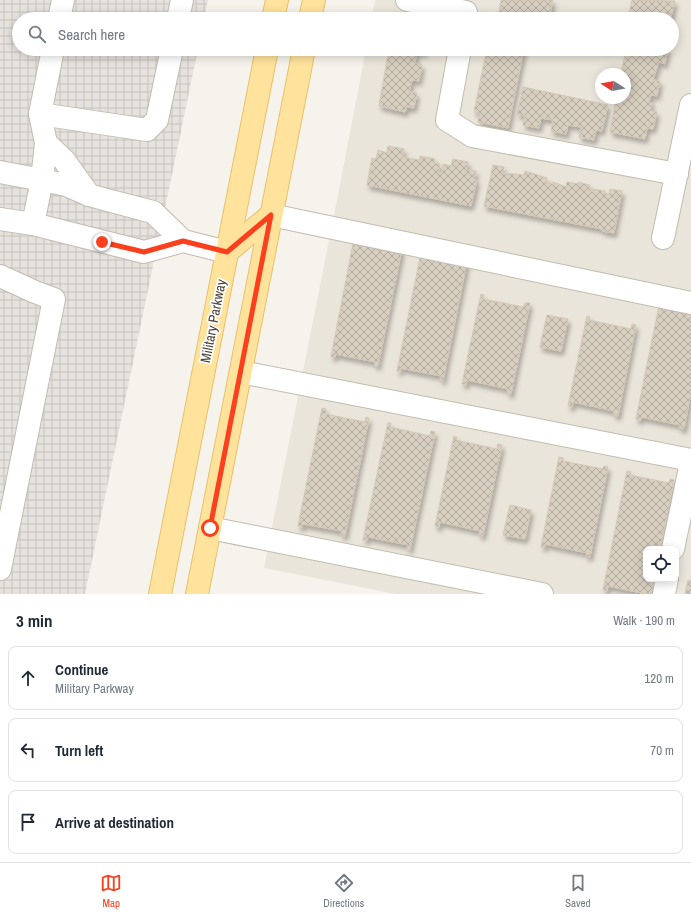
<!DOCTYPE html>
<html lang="en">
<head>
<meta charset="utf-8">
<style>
	:root { --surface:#fff; --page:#f2f2f3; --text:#1f2937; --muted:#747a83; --line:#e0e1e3; --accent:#fc3f1d }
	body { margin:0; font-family:"Archivo Narrow",sans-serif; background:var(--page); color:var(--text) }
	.controls { position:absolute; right:12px; bottom:12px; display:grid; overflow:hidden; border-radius:8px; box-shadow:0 2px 10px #0003 }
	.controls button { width:36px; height:36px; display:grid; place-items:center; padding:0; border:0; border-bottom:1px solid var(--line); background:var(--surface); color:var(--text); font:20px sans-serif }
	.compass { position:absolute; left:595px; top:68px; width:36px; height:36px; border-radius:50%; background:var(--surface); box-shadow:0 2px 10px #0003; rotate:281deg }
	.stop { position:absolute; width:12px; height:12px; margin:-9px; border:3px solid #fc3f1d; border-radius:50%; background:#fff }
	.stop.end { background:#fc3f1d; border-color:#fff; box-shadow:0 1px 4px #0008 }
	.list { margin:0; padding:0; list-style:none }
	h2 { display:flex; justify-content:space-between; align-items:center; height:52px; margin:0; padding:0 16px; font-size:17px }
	h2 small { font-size:13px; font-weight:400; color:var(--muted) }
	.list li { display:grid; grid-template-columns:26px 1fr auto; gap:12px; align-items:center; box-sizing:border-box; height:64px; margin:0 8px 8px; padding:0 8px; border:1px solid var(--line); border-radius:8px }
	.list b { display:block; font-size:15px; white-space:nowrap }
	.list p { margin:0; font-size:13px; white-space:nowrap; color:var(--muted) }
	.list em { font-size:13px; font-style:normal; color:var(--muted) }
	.icon { flex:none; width:22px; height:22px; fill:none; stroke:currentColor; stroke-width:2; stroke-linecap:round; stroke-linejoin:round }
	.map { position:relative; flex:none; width:691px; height:594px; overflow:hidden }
	.search { position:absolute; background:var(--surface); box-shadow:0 2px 10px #0003; left:12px; right:12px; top:12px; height:44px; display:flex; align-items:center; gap:10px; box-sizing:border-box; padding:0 14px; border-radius:22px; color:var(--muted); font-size:15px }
	.sheet { height:268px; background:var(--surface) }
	nav { display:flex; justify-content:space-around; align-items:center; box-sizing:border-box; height:56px; border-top:1px solid var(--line); background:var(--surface); font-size:11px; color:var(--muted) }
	nav a { display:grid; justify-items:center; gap:2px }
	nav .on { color:var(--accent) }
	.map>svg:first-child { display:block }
	.residential { fill:#eae5da; fill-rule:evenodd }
	.industrial { fill:url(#industrial-grid) }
	.building { fill:url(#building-cross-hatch); stroke:#d3c7b4; filter:url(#shadow) }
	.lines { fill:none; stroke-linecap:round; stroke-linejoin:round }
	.minor-casing { stroke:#c2bbae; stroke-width:24 }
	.major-casing { stroke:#e6c16a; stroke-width:24 }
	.minor { stroke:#fff; stroke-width:22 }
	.major { stroke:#ffe39c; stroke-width:22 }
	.route { stroke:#fc3f1d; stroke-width:5 }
	.labels { text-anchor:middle; stroke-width:3.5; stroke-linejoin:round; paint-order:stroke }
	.street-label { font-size:14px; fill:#4b4439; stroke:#fff }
</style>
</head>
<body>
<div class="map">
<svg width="691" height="594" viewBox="0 0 691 594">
	<defs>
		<pattern id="industrial-grid" width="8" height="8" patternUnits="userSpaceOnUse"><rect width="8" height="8" fill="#e6e2dd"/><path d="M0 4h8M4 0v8" fill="none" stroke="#c7c3be"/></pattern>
		<pattern id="building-cross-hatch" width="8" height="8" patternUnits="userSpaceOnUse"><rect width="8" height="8" fill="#d8cfc1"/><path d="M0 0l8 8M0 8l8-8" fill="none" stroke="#b1aa9e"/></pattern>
		<filter id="shadow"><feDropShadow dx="2.5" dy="4.5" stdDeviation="2" flood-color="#0004"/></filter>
	</defs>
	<rect width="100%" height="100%" fill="#f6f3ec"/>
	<!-- residential -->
	<path class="residential" d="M375,0H691V594H396L264,568L336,205L366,49H672V19H372ZM601,74H625V98H601ZM646,549H676V579H646Z"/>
	<!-- industrial -->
	<polygon class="industrial" points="0,0 208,0 204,19 19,19 19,49 198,49 85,594 0,594"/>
	<!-- building -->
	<g class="building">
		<polygon points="501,0 553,0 549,19 502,19 504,13 499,12"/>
		<polygon points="632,0 675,1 671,17 666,16 665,19 628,19"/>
		<polygon points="389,49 425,49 424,53 417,51 415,63 422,65 419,81 412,80 409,92 417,93 414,108 407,107 405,112 379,106"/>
		<polygon points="487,49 524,49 508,128 478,122 480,113 474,112"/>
		<polygon points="626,49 668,49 665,64 659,62 653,80 660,81 657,96 651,95 649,102 652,103 650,111 657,112 653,129 647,128 645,139 610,132 616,98 625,98 625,74 621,74"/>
		<polygon points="523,87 608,105 602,131 596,130 594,140 579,137 581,127 568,125 566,134 551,131 553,120 541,118 539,128 523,125 525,116 517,114"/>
		<polygon points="388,146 404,149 402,157 419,160 420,156 435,159 434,163 440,164 439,173 441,173 443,164 451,166 453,159 468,162 467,170 476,171 474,180 477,180 471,206 367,185 372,158 376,159 378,150 387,153"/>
		<polygon points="493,165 504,167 503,173 524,175 525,171 547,178 546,183 553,184 553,182 566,187 567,182 578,184 578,182 590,185 588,190 593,192 593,189 605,191 605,193 609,194 610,189 622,191 614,233 602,231 602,229 484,206"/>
		<polygon points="354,239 402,249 378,366 375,366 375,362 335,354 335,357 331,357"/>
		<polygon points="421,253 467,262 443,381 440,380 441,376 400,368 400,372 397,371"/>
		<polygon points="481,294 484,295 483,299 524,307 525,303 530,303 511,394 507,393 508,389 467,380 466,385 462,384"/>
		<polygon points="660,301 691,311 691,392 684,429 679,428 680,425 641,417 641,420 636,419"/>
		<polygon points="547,315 568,319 561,351 540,347"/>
		<polygon points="587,316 590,317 589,320 631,329 632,324 636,325 618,416 614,415 614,411 573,402 572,407 568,406"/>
		<polygon points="322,408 326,409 325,414 365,422 366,417 369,418 345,536 341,535 342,531 303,524 302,527 298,526"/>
		<polygon points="388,423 391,423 390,427 430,436 431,431 435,432 410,550 407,549 408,545 368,537 367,540 363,540"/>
		<polygon points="454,436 457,437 456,440 497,449 498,444 502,445 483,536 479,535 480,531 440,522 439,527 435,526"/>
		<polygon points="559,457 563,458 563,461 603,469 604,466 608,467 590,557 586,556 587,553 545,544 544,548 541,547"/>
		<polygon points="627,471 631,472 630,475 669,483 670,479 674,480 660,549 646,549 646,579 654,579 651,594 647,594 608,586 607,591 603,590"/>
		<polygon points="510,505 531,510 525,539 503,535"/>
		<polygon points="688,580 691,581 691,594 685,594"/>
	</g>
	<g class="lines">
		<defs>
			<g id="minor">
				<polyline points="407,0 466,12"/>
				<polyline points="59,19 63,0"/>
				<polyline points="178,19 182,0"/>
				<polyline points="460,49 447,120 472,136 677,174"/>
				<polyline points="40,114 147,130 157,120 172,49"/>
				<polyline points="46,143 64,160 89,195"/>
				<polyline points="0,172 42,180 66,185 89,195 107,200 153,212 183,241"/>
				<polyline points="271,215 691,303"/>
				<polyline points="0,219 33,224 144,252 183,241 227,252"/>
				<polyline points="33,224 42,180 46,143 40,114 53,49"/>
				<polyline points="663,238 691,105"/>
				<polyline points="0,276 35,292 54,299 0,569"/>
				<polyline points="241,372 691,460"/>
				<polyline points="210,528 542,594"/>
				<polyline points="673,549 691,463"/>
				<polyline points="664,594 667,579"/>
			</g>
			<g id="major">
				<polyline points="273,19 277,0"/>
				<polyline points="310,19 314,0"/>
				<polyline points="227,252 271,215"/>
				<polyline points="160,594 267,49"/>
				<polyline points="197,594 304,49"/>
			</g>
		</defs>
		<!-- minor casing -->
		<use href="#minor" class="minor-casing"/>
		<!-- major casing -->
		<use href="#major" class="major-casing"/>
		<!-- minor -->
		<use href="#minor" class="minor"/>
		<!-- major -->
		<use href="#major" class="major"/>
	</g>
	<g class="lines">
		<!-- route -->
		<polyline class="route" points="102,242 144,252 183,241 227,252 271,215 210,528"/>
	</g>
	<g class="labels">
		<!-- street labels -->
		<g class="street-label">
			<text transform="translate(213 321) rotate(-79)" y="5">Military Parkway</text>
		</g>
	</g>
</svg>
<div class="controls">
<button><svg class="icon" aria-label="locate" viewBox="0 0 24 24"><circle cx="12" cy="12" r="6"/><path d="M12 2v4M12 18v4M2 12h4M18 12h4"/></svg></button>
</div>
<svg class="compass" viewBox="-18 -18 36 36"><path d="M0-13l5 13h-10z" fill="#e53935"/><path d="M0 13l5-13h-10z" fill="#747a83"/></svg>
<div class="stop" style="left:210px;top:528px"></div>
<div class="stop end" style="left:102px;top:242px"></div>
<div class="search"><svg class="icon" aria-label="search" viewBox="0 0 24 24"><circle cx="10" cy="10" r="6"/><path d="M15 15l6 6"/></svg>Search here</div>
</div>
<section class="sheet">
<h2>3 min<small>Walk · 190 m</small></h2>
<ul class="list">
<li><svg class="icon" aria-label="ahead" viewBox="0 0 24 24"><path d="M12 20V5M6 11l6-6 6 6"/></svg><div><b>Continue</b><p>Military Parkway</p></div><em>120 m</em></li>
<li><svg class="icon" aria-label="left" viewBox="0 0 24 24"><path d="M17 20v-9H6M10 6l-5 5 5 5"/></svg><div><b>Turn left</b></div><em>70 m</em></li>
<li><svg class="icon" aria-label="arrive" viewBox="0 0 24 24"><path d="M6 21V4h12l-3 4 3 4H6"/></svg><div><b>Arrive at destination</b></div></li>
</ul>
</section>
<nav>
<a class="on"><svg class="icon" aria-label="map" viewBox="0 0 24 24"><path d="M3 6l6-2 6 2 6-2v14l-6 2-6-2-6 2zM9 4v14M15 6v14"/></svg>Map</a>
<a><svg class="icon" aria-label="directions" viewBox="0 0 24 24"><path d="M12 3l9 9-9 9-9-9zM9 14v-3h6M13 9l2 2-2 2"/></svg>Directions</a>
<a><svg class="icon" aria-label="saved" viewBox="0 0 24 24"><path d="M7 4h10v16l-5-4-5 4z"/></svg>Saved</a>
</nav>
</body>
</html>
